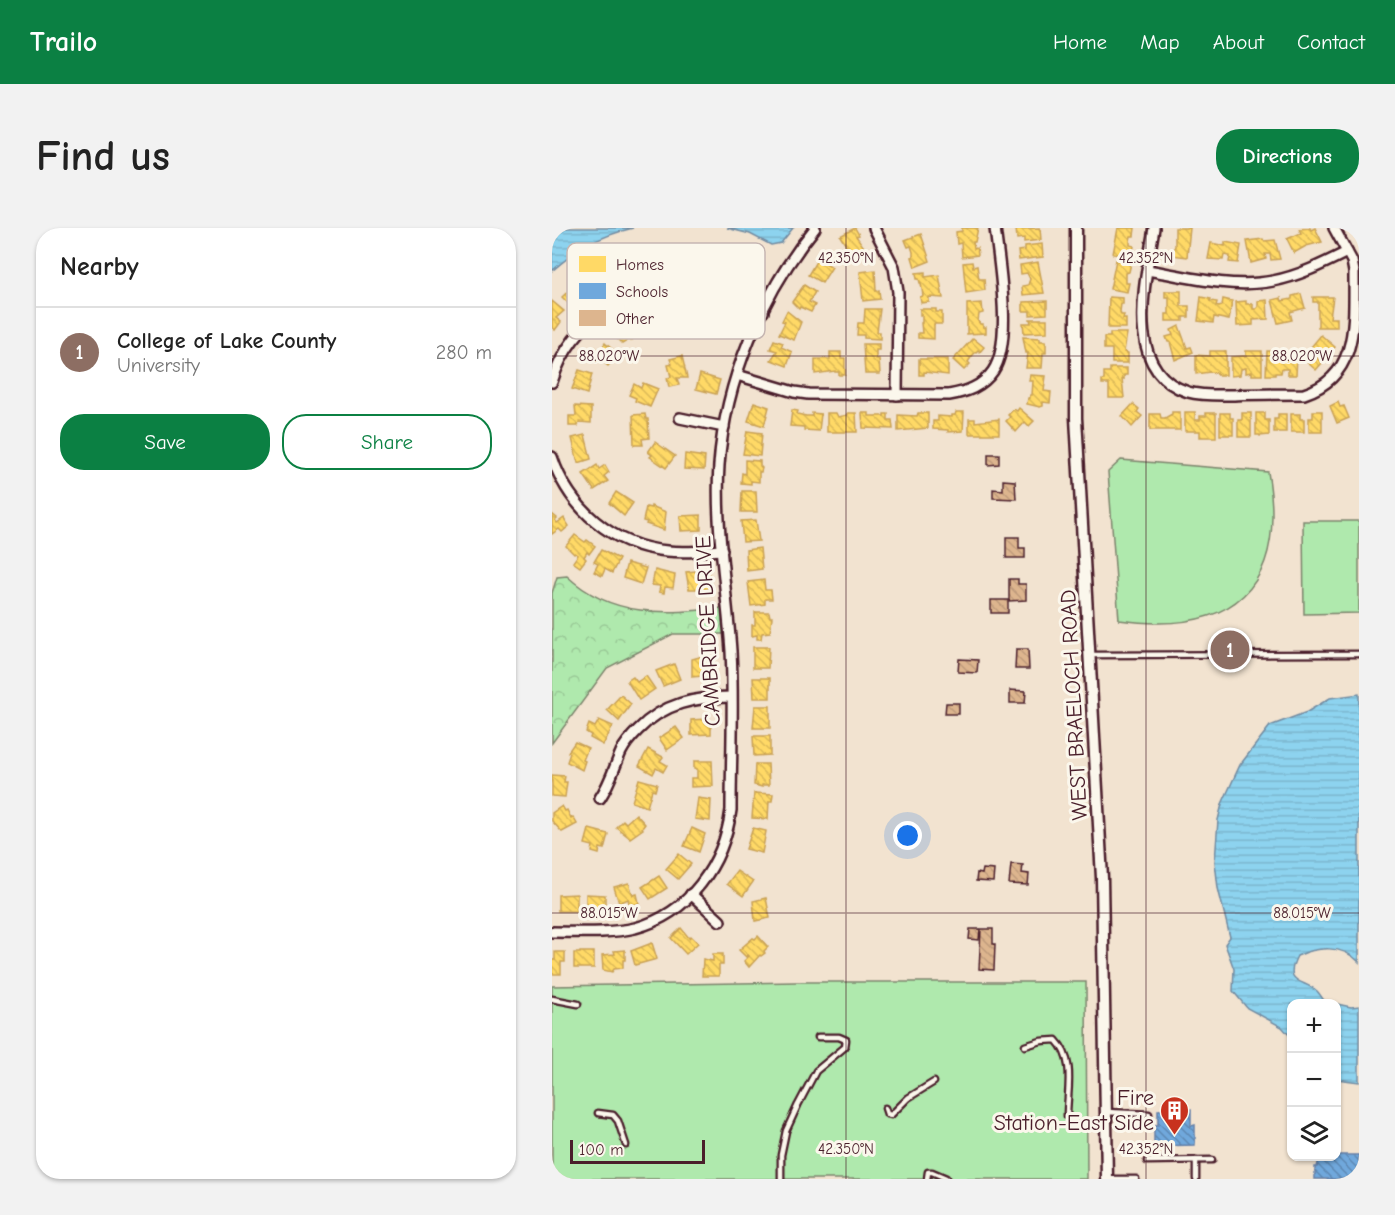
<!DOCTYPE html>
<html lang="en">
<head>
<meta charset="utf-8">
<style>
	:root { --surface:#fff; --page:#f2f2f2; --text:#222; --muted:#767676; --line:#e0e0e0; --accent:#0b8043 }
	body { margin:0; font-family:"Comic Neue",sans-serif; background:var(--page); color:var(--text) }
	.controls { position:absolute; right:18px; bottom:18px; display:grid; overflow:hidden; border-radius:12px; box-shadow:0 2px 4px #0004 }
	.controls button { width:54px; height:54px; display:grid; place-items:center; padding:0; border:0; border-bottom:2px solid var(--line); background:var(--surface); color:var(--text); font:30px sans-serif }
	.scale { position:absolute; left:18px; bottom:15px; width:135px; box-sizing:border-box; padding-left:6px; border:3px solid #4a1f2b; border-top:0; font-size:16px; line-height:21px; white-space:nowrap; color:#4a1f2b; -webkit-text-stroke:4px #fbf7ec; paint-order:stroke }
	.you { position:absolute; left:356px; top:608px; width:21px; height:21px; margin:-15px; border:4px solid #fff; border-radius:50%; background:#1a73e8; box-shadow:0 0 0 9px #1a73e833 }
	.badge { display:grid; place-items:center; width:39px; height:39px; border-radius:50%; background:var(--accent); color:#fff; font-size:20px; font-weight:700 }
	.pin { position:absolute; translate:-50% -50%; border:3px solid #fff; box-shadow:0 2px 6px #0006 }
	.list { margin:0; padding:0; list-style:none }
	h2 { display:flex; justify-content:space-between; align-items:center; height:78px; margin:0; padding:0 24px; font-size:26px }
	h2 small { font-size:20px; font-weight:400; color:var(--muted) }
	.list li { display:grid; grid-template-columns:39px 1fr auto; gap:18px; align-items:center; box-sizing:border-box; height:90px; padding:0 24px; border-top:2px solid var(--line) }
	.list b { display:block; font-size:22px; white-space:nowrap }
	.list p { margin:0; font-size:20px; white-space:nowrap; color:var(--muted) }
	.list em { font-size:20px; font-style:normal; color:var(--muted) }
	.actions { display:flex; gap:12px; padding:18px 24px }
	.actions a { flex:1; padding:14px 0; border:2px solid var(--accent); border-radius:24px; text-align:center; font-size:21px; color:var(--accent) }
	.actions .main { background:var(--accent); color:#fff }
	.icon { flex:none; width:33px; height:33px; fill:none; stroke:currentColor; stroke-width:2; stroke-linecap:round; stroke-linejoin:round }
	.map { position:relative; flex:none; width:807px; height:951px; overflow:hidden; border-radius:24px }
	header { display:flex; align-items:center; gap:36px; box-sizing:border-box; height:84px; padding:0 30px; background:var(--accent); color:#fff }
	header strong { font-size:28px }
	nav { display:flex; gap:33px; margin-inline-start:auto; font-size:21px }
	.intro { display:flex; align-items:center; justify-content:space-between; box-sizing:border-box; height:144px; padding:0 36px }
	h1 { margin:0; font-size:42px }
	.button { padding:15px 27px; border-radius:24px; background:var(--accent); color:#fff; font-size:21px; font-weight:700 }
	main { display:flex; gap:36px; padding:0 36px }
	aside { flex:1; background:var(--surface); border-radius:24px; box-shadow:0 2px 4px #0004 }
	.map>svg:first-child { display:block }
	.grass { fill:#afe9ad; stroke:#7c846c; stroke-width:1.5 }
	.forest { fill:url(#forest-crowns); stroke:#7c846c; stroke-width:1.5 }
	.water { fill:url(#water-rules); stroke:#728ba1; stroke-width:1.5 }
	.homes { fill:url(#homes-back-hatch); stroke:#c9a154; stroke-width:1.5 }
	.schools { fill:url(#schools-back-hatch); stroke:#647fa7; stroke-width:1.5 }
	.building { fill:url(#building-back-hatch); stroke:#4a1f2b; stroke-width:1.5 }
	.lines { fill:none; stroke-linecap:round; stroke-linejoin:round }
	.service-casing { stroke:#4a1f2b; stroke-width:9 }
	.minor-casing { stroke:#4a1f2b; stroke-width:14 }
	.tertiary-casing { stroke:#4a1f2b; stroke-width:15 }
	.service { stroke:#fbf7ec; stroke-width:4.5 }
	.minor { stroke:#fbf7ec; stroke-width:9 }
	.tertiary { stroke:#fbf7ec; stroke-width:10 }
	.ticks { fill:none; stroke:#4a1f2b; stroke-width:1.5; stroke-opacity:0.45 }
	.labels { text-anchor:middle; stroke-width:6; stroke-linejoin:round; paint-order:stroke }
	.street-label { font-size:22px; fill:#4a1f2b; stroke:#fbf7ec }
	.poi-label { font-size:22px; fill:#4a1f2b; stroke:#fbf7ec; text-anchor:end }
	.key { fill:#fbf7ec; stroke:#c6b6b2; stroke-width:1.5 }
	.key-label { font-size:16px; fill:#4a1f2b }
	.ticks-label { font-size:15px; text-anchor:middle; fill:#4a1f2b; stroke:#fbf7ec; stroke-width:6; stroke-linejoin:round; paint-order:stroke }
</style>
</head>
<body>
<header>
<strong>Trailo</strong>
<nav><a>Home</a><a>Map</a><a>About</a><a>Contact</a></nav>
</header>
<div class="intro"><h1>Find us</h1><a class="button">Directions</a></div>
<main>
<aside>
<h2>Nearby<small></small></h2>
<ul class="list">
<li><span class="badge" style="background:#8d6e63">1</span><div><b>College of Lake County</b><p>University</p></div><em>280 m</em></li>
</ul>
<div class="actions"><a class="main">Save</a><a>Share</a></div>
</aside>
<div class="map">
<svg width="807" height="951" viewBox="0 0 807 951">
	<defs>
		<pattern id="forest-crowns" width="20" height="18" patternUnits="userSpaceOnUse" patternTransform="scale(1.5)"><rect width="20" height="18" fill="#afe9ad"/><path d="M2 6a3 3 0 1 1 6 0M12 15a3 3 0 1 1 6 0" fill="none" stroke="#98c795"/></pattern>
		<pattern id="water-rules" width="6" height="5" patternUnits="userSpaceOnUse" patternTransform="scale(1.5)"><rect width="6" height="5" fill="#8dd3ef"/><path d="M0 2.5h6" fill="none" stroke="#7bb5cd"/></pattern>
		<pattern id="homes-back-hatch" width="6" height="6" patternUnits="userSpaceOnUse" patternTransform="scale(1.5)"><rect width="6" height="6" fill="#ffd966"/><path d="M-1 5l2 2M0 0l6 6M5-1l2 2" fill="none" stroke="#dcba59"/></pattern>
		<pattern id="schools-back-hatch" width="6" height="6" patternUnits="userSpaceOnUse" patternTransform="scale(1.5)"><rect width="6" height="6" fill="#6fa8dc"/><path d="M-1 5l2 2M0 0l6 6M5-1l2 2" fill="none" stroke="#5d88b3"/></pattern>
		<pattern id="building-back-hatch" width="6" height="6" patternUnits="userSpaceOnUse" patternTransform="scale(1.5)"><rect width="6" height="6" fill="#ddb58e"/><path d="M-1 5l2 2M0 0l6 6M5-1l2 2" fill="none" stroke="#bf9b7b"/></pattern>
	</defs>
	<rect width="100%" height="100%" fill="#f2e3d0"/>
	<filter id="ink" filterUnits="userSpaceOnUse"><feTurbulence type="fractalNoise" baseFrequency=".0167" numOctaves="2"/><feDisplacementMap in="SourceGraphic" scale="12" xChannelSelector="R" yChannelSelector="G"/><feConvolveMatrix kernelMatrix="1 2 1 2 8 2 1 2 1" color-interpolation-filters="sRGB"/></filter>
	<g filter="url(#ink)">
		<!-- grass -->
		<g class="grass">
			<path d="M569,232L716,244C736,360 680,408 567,392L556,244Z"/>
			<polygon points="751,293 807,293 807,385 752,386"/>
			<polygon points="244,754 534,754 535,951 0,951 0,758"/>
		</g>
		<!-- forest -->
		<path class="forest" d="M15,348C60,390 113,386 170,380L172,406H121L55,440L0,515V365L5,349Z"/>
		<!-- water -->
		<g class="water">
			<path d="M0,0H81C48,8 26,20 0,43Z"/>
			<polygon points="175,0 241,0 229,15 219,17 198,6"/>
			<path d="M807,466V734C790,716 765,719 745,728C731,756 750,751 765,763C768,766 771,772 774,775L740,776L739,809L730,799L695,780L681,763L682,741L673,716L678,709L666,660L663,634L666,592L670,576L688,537L718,498L755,484L778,470Z"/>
			<polygon points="785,776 799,779 807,778 807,854 785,851"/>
		</g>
		<!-- homes -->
		<g class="homes">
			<polygon points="303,0 307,7 304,8 316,25 303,32 288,8"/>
			<polygon points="410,0 426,0 423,14 421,14 422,21 425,20 426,27 410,29 409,15 405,16 404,4 410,3"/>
			<polygon points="488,0 489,12 472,14 472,10 465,11 464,1"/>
			<polygon points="566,0 583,0 582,8 579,8 578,13 578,17 582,18 580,29 561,26"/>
			<polygon points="623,0 638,0 635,29 619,27 623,18"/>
			<polygon points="758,0 759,2 763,0 770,14 754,18 742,25 735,11 749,5 747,1"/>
			<polygon points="369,6 378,33 363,39 360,29 361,29 361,24 359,18 356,19 353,12"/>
			<polygon points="711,11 712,13 723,12 728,31 719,32 718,26 713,26 714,31 699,35 695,13"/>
			<polygon points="673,14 689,17 686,35 677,34 678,28 672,27 671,32 656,31 659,15 673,18"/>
			<polygon points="490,16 491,29 467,32 466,23 473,22 473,18"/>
			<polygon points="266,30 280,39 270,55 256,47"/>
			<polygon points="564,32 579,35 577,44 574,45 574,55 577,55 575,64 558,61"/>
			<polygon points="420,34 421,39 425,38 427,51 432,51 433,62 414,65 411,35"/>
			<polygon points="486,34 492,65 471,67 470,58 476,57 478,51 475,45 469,46 468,37"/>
			<polygon points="323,42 324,63 327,62 328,71 311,73 308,44"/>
			<polygon points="373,44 373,49 387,47 391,70 377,69 377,74 369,75 368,69 371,68 369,55 368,55 367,51 365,51 364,45"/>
			<polygon points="26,54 36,65 22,81 10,69"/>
			<polygon points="252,57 263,64 257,74 263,77 259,84 248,79 247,81 240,74"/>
			<polygon points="613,63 629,63 629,78 637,78 637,89 631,89 631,93 614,93 614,86 617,86 617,69 613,69"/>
			<polygon points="749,66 753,80 738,84 740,92 726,95 720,72 729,70 730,73 740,71 740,68"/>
			<polygon points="557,69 571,70 571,76 569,76 568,84 569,87 572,87 571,91 574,91 574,100 556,100"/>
			<polygon points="649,69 659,71 658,73 665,74 664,78 667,79 670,78 671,71 680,73 677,92 662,89 661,95 646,93"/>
			<polygon points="761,69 781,69 778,90 785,90 785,99 766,99 766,74 761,74"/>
			<polygon points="715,72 716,91 701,92 701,97 685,98 684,74 694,73 694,76 701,76 701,81 704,81 706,79 706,73"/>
			<polygon points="0,73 12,83 4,90 9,94 3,102 0,99"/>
			<polygon points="495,73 495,86 478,87 478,83 471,83 471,74"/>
			<polygon points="430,75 431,85 427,86 426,93 428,96 431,96 431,99 434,99 434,105 415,106 415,76"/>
			<polygon points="313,81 328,81 325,104 328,104 328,111 312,110 312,107 305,107 306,95 312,95"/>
			<polygon points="368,81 384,81 384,84 390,84 390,96 382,96 382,111 366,110 366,105 370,105 369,95 370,95 370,87 368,87"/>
			<polygon points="235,83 249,94 242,112 227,106 233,94 230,93"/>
			<polygon points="478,91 495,91 495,104 472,105 471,95 479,95"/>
			<polygon points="79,93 87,105 79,113 78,111 70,116 58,103 67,98 68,100"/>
			<polygon points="627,98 635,120 639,119 641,124 623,132 618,114 616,114 614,109 621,107 619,102"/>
			<polygon points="558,105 575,105 572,124 576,125 576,135 560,135 560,121 552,121 552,109 558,109"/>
			<polygon points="769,107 783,119 777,125 769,122 767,125 765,130 770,135 764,142 750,130"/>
			<polygon points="471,109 488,110 488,113 494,113 494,125 491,125 490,140 474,140 476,125 474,125"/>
			<polygon points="421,110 432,119 428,124 426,122 420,128 416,134 418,136 412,142 401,132"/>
			<polygon points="222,112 231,115 229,119 240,124 235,138 219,132 225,123 218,121"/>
			<polygon points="53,115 66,126 56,138 46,130 44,133 36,127 43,119 48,124"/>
			<polygon points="311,116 327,116 327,122 324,122 324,131 327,131 328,146 313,146"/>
			<polygon points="658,123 674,123 674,147 665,147 665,145 658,144 644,146 644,127 658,128"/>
			<polygon points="694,123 710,123 710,147 700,147 700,144 694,145 694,140 689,141 688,147 679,148 679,129 694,128"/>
			<polygon points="715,123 730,123 730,129 745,129 744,147 736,147 736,141 730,141 729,145 723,145 723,147 714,147"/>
			<polygon points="278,124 289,124 289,130 293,130 293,147 287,147 287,144 283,144 283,143 263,146 263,131 278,131"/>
			<polygon points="130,128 135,150 125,150 127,157 117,159 115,150 119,149 116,137 120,136 118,131"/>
			<polygon points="367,131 396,131 396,147 372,144 372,147 367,147"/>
			<polygon points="558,140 575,140 575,147 572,147 572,151 570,150 572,170 557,170 557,156 550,156 550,152 552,152 552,144 558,144"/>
			<polygon points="27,142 40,146 35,166 20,161"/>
			<polygon points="148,146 168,152 164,166 144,161"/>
			<polygon points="478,147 494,148 492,163 499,164 498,175 491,174 491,178 488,179 475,176 476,170 478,170 478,167 480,167 481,153 477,153"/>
			<polygon points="91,155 106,161 98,179 83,173 84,170 77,167 82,156 89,160"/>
			<polygon points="202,174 217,179 212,198 196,193"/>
			<polygon points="786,174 788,179 792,178 797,190 785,195 778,178"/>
			<polygon points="581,176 587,181 585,184 590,188 580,199 570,188"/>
			<polygon points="23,178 39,179 39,195 27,194 26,198 17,198 17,188 24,188"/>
			<polygon points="467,180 482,193 477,198 473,194 464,204 454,193 458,189 456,187 462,181 465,183"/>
			<polygon points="240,182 246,183 245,186 254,188 260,188 260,185 269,186 267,203 252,202 252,199 238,198"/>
			<polygon points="761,183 770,183 770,204 757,204 757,190 761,190"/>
			<polygon points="404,184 412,184 411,203 396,204 396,202 381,201 381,193 386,193 386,188 400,189 400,187 403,187"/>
			<polygon points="620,184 628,184 628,202 598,202 598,186 608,186 609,190 613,190 620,186"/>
			<polygon points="633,184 643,184 643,192 648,192 648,188 654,188 654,185 664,185 664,209 648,209 648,203 633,203"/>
			<polygon points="275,185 284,185 286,189 296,187 296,185 304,185 305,204 275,204"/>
			<polygon points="310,185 317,185 317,188 332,188 332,186 336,186 336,192 340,192 341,201 311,200"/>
			<polygon points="366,185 376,185 376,200 346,203 346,187 365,188"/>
			<polygon points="668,185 678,185 678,190 681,190 681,207 668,207"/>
			<polygon points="690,185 699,185 699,209 686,209 686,192 690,192"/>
			<polygon points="704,185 713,185 713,192 717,192 717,207 708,208 708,207 704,207"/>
			<polygon points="93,186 94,191 96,191 97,210 90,211 91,217 82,217 81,187"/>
			<polygon points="726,186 734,186 734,204 722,204 722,191 726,191"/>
			<polygon points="739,186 748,186 748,191 752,191 752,204 739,204"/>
			<polygon points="417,191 423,191 423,194 447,191 447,206 417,206"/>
			<polygon points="195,203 210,205 208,228 191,226"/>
			<polygon points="33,207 39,231 26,235 20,210"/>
			<polygon points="103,214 123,228 114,240 98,229 100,227 96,224"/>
			<polygon points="133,226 153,229 152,242 132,241"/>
			<polygon points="193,232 208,233 208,238 210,240 209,244 207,244 207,254 199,253 199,256 189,255 190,245 193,246"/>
			<polygon points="45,237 47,241 53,237 57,244 52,248 56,253 42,262 31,246"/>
			<polygon points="190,263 204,263 205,284 189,284"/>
			<polygon points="64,264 81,275 72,288 57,275"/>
			<polygon points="99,278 114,284 112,302 94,296 95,294 91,293 94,279 99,280"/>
			<polygon points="0,286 5,290 3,292 5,295 12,290 17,298 10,304 7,301 0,306"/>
			<polygon points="149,287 149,302 129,303 128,288"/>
			<polygon points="204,292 207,313 191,314 189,293"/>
			<polygon points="23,307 33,314 35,312 43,318 37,326 35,324 32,329 34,331 28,339 21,334 26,327 23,325 22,326 14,318"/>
			<polygon points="208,320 210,341 195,343 194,322"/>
			<polygon points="49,322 67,331 60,345 53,341 50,348 42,344 46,336 42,334"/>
			<polygon points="75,335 94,340 89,356 71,350"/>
			<polygon points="103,342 123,347 121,360 113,359 112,365 107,364 108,358 100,357"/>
			<polygon points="144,343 144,346 157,346 158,360 147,363 147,361 137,361 134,344"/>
			<polygon points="212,352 213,362 219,362 220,371 213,371 213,376 199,378 196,354"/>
			<polygon points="203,384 217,384 218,389 220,389 218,404 210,405 209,411 205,411 205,407 200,408 200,397 203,397"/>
			<polygon points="201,419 217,419 216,440 201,440"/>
			<polygon points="155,427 156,429 160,429 162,443 149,445 150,448 140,449 140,431"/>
			<polygon points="122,436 128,451 111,458 104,443"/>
			<polygon points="94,448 103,461 87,472 75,453 81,449 85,454"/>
			<polygon points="201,450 218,450 218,470 202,470"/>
			<polygon points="69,467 79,476 67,493 55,482"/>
			<polygon points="203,478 218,478 218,500 201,500"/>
			<polygon points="154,491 159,493 159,506 139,507 139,492"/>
			<polygon points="47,492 61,498 51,517 38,510 39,507 34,504 37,496 43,499"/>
			<polygon points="124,499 132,510 115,522 107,510"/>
			<polygon points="201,508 218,508 218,527 202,528"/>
			<polygon points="23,514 36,520 31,532 33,533 30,542 15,534 18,525 16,524"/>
			<polygon points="96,521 111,529 108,533 115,537 111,544 104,540 101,546 87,538"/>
			<polygon points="142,533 160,533 161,558 139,559 139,550 145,550 145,541 142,541"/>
			<polygon points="203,536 216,536 217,557 210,557 210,559 202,557"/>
			<polygon points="0,547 13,548 12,554 15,554 13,569 0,568"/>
			<polygon points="87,551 105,556 103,563 100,562 95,579 80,574"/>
			<polygon points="202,565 221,566 220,573 217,573 216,591 200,590"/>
			<polygon points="146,570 159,572 158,593 143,591"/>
			<polygon points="10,578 13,583 15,582 19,590 21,589 25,596 10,604 0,593 0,585"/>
			<polygon points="84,586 93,596 90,600 91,601 78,610 64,599 71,592 74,595"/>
			<polygon points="140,600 153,606 147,624 132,618"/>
			<polygon points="201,600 214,603 210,625 194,621"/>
			<polygon points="37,601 56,606 52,621 48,620 47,626 40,624 41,618 33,616"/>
			<polygon points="127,626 139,636 126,651 114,641"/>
			<polygon points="185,643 201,654 191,668 175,656"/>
			<polygon points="107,648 115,660 98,671 90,659"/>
			<polygon points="77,655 81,667 85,666 87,675 78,678 76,671 67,675 62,659"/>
			<polygon points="25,666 25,683 6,683 6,667"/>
			<polygon points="34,666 53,667 53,683 34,683"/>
			<polygon points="214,670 218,690 203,693 201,673"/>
			<polygon points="129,700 137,710 139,708 146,715 134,726 119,710"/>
			<polygon points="206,708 216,719 212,723 213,725 209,728 208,727 197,739 192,733 197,728 196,727 194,729 187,722 201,710 203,711"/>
			<polygon points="100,715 105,731 83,737 79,723"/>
			<polygon points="73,722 73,732 71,732 71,740 62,741 60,744 51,742 50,727 63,726 62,723"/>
			<polygon points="3,724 13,724 13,734 9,734 9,746 0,746 0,732 3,732"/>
			<polygon points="28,724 42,724 42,740 22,740 22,725 28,725"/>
			<polygon points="161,726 171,726 171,737 167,737 167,748 150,748 151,731 161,733"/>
		</g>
		<!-- schools -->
		<g class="schools">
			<polygon points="639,881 639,898 643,897 643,917 602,918 602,897 606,897 606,882"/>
			<polygon points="784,927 807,927 807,951 763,951 763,939 765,939 768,928 784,928"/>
		</g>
		<!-- building -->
		<g class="building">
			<polygon points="436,226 447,226 447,236 436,237"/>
			<polygon points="451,252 463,253 464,271 441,270 441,261 451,262"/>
			<polygon points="454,309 467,309 467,320 473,320 473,330 454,330"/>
			<polygon points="457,351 466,351 466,356 474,356 474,372 457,373"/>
			<rect x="439" y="372" width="17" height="13"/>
			<polygon points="464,421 476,421 477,441 463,441"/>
			<polygon points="407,431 426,432 425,445 406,444"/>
			<polygon points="458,462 474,463 473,475 458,475"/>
			<polygon points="394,475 407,475 407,486 393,486"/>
			<polygon points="459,636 471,637 470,645 477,646 476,657 457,656"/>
			<polygon points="431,641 442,642 441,654 424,653 425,645 430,646"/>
			<polygon points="418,701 428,701 427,712 417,711"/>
			<polygon points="429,701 441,701 441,716 443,716 442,742 427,741"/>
		</g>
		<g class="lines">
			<defs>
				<g id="service">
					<polyline points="537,427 807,426"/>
					<polyline points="0,771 26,776"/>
					<path d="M473,818L489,813L504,812C524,833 515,862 515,888"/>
					<polyline points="333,880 335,886 339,887 356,870 382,854"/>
					<polyline points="554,884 597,886"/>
					<polyline points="46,885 61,887 66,893 74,917"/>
					<polyline points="644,932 644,951"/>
					<polyline points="595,933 660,932"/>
					<polyline points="229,951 229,927 234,903 246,877 264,843 293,819 294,812 287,809 266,809"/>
					<polyline points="375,951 376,944 380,944 394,950"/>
					<polyline points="555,951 584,951"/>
				</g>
				<g id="minor">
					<polyline points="322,0 342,39 346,64 345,167"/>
					<path d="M602,0C594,52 569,143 636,164C651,168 667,167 682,167C705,166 729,166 752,166C807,148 802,95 802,44L800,33L782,0"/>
					<path d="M596,42C635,49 681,61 721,53C747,48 771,36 795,24"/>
					<path d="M185,147L242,164L256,166L397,167C414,164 430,159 441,143C461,114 447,36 443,0"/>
					<path d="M0,154C19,91 81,52 146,60C169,63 190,74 211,84"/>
					<polyline points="128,190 172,199"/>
					<path d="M0,229C17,280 60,318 115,323C133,325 152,323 170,322"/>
					<path d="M48,570C58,555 62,540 69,524C73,516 80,508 86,502C112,475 143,469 179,469"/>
					<polyline points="139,666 168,693"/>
					<path d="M0,704C27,704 56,706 83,700C137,686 172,636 179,582C179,530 182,476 179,423C175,362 163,299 167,237C173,153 210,65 263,0"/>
				</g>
				<polyline id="tertiary" points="524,0 524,190 550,650 555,951"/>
			</defs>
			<!-- service casing -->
			<use href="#service" class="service-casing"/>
			<!-- minor casing -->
			<use href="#minor" class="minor-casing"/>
			<!-- tertiary casing -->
			<use href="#tertiary" class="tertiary-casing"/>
			<!-- service -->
			<use href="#service" class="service"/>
			<!-- minor -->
			<use href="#minor" class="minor"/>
			<!-- tertiary -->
			<use href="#tertiary" class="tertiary"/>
		</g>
	</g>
	<!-- ticks -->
	<path class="ticks" d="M294,0V951M594,0V951M0,128H807M0,685H807"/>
	<!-- icons -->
	<defs>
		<symbol id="building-pin" viewBox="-11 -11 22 30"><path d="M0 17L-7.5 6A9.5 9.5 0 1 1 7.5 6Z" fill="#c8321e" stroke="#fbf7ec"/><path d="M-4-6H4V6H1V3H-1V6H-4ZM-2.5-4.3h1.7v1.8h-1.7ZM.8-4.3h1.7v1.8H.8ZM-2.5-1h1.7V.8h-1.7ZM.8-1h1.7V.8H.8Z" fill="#fff"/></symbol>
	</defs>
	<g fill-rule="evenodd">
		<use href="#building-pin" x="606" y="866" width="33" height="45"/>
	</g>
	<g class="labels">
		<!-- street labels -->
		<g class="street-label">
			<text transform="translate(155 403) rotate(-93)" y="8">CAMBRIDGE DRIVE</text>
			<text transform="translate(521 477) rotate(-93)" y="8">WEST BRAELOCH ROAD</text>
		</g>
		<!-- poi labels -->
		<g class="poi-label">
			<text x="602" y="877">Fire<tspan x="602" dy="25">Station-East Side</tspan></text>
		</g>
	</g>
	<!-- legend -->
	<rect x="15" y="15" width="198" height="96" rx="9" class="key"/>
	<rect x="27" y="28" width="27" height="16" fill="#ffd966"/>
	<rect x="27" y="55" width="27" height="16" fill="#6fa8dc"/>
	<rect x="27" y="82" width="27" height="16" fill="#ddb58e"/>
	<g class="key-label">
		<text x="64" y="42">Homes</text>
		<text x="64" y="69">Schools</text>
		<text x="64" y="96">Other</text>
	</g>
	<g class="ticks-label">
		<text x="294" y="35">42.350°N</text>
		<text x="594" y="35">42.352°N</text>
		<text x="750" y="133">88.020°W</text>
		<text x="57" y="133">88.020°W</text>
		<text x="750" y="690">88.015°W</text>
		<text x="57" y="690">88.015°W</text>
		<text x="294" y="926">42.350°N</text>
		<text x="594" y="926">42.352°N</text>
	</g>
</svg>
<div class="controls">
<button>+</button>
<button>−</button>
<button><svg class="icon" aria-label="layers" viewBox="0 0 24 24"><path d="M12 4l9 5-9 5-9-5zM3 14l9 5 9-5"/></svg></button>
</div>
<div class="scale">100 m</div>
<div class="you"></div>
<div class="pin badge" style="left:678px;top:422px;background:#8d6e63">1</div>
</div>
</main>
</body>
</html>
